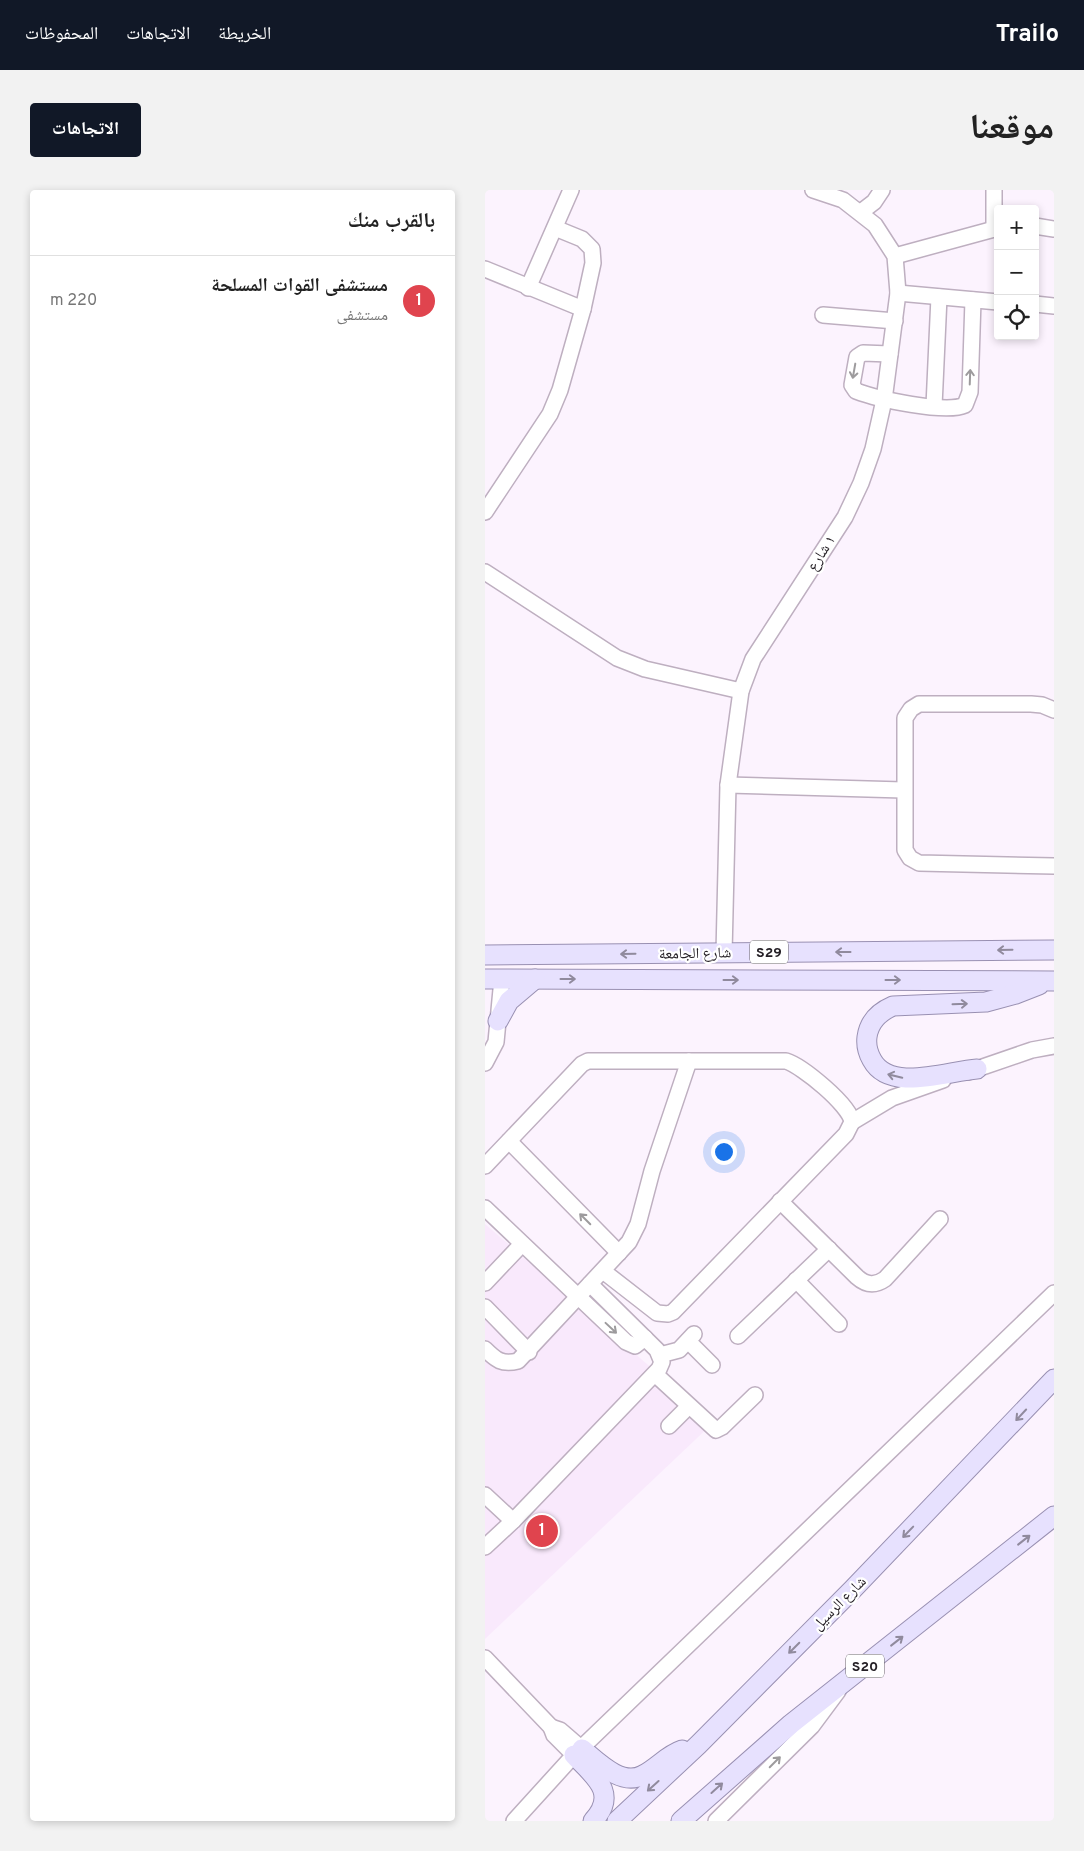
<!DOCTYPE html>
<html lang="ar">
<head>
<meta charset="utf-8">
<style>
	:root { --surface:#fff; --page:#f2f2f2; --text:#222; --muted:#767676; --line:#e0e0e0; --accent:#111827 }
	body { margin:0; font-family:Overpass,"Noto Naskh Arabic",sans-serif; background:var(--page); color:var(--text); direction:rtl }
	.controls { position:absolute; right:15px; top:15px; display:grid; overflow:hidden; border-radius:5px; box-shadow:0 2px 8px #0003 }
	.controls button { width:45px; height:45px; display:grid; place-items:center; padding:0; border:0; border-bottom:1px solid var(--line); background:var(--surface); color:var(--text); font:25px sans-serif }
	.you { position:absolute; left:238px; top:961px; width:18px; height:18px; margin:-12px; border:4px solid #fff; border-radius:50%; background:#1a73e8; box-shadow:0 0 0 8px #1a73e833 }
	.badge { display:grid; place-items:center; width:32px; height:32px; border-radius:50%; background:var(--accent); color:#fff; font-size:16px; font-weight:700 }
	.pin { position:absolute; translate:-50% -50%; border:2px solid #fff; box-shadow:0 1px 5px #0006 }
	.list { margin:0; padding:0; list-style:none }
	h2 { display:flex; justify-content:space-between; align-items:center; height:65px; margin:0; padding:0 20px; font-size:21px }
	h2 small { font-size:16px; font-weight:400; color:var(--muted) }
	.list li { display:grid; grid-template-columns:32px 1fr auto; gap:15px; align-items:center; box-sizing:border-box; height:90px; padding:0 20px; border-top:1px solid var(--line) }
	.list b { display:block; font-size:19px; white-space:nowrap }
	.list p { margin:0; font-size:16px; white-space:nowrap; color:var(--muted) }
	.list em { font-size:16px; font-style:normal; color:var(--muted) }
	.icon { flex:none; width:28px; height:28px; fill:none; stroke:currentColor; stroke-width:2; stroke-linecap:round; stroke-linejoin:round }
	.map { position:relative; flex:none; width:569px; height:1631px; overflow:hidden; direction:ltr; border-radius:5px }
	header { display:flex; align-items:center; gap:30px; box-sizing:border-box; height:70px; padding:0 25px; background:var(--accent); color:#fff }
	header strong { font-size:24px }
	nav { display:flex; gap:28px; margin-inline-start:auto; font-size:18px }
	.intro { display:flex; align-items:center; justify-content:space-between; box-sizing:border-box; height:120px; padding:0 30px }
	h1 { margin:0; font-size:35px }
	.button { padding:12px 22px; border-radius:5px; background:var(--accent); color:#fff; font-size:18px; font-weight:700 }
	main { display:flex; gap:30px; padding:0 30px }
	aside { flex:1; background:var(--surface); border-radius:5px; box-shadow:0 2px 8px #0003 }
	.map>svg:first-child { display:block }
	.built { fill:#f9e9fc }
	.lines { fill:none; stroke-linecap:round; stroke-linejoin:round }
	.minor-casing { stroke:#beafc0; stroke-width:18 }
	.major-casing { stroke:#9990b2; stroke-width:21 }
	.minor { stroke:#fff; stroke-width:15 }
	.major { stroke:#e7e1fe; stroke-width:19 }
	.oneway { stroke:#9d9b9d }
	.oneway2 { stroke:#908a9d }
	.labels { text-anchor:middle; stroke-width:4.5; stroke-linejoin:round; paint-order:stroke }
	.shield { fill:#fff; stroke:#666367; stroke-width:1 }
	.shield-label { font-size:14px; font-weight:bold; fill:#252026 }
	.street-label { font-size:15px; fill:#252026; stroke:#fff }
</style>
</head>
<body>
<header>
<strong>Trailo</strong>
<nav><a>الخريطة</a><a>الاتجاهات</a><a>المحفوظات</a></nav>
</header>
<div class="intro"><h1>موقعنا</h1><a class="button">الاتجاهات</a></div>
<main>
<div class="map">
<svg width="569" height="1631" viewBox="0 0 569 1631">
	<rect width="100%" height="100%" fill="#fcf3fe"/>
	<!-- built -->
	<polygon class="built" points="0,1034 229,1232 0,1449"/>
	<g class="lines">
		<defs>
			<g id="minor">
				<polyline points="376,22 389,12 397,0"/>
				<polyline points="550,36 569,39"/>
				<polyline points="509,39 509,0"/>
				<polyline points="410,66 513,38"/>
				<polyline points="0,79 98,119"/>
				<polyline points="43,98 86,0"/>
				<polyline points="413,103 513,112"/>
				<polyline points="550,114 569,116"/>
				<polyline points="338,125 410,131"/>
				<path d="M405,164L378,163L372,167L367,195L371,201C392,209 461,224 480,215L485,202L488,110"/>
				<polyline points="449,216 454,107"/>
				<polyline points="0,322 65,224 75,200 98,119 108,73 107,59 97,49 70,38"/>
				<polyline points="0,382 132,468 160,479 256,501"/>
				<polyline points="569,520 557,515 546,514 434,514 426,519 420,528 420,660 425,668 434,673 569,676"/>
				<polyline points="243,595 418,600"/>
				<polyline points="239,763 243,595 256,501 268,469 360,327 376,293 388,259 399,210 413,103 410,66 390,35 358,10 328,0"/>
				<polyline points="0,873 11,852 17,789"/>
				<polyline points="483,882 547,860 569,856"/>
				<polyline points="367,932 407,908 458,890"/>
				<polyline points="24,951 134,1063"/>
				<path d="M0,976L97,874L103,871H301C317,876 365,915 367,932L361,944L188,1122L183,1124L172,1123L118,1081"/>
				<path d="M295,1011L372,1087C381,1095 390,1096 400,1089L455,1029"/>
				<polyline points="0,1018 141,1152 150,1156 160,1148"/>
				<polyline points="311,1090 354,1134"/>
				<polyline points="0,1093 37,1054"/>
				<polyline points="0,1117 44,1162"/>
				<polyline points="253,1146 344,1059"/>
				<polyline points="203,1151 227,1175"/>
				<path d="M0,1159C11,1170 17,1175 33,1171L144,1052L153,1034L167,981L204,871"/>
				<polyline points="175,1165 194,1160 209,1144"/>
				<polyline points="170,1184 231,1240 237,1237 270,1205"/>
				<polyline points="184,1236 204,1216"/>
				<polyline points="0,1305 28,1331"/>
				<polyline points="0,1357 28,1331 174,1179 177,1172 172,1160 105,1094"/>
				<polyline points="0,1468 66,1537"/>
				<polyline points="89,1565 69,1545 66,1537 75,1540 97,1559"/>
				<polyline points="29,1631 89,1565 569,1103"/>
				<polyline points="231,1631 327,1536 353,1501"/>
			</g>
			<g id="major">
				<polyline points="0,765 569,760"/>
				<polyline points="0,789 569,791"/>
				<polyline points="13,831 24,811 50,789"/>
				<path d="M492,879C462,881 405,903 387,870C383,863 381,855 382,847C384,832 394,822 408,816L501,812L531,804L554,795"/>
				<path d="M97,1559C112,1571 136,1597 158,1585C172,1578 182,1565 197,1560"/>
				<path d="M89,1565C109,1586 134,1603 108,1631"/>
				<polyline points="132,1631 213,1555 368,1399 569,1189"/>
				<polyline points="196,1631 306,1534 569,1326"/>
			</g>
		</defs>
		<!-- minor casing -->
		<use href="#minor" class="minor-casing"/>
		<!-- major casing -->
		<use href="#major" class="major-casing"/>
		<!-- minor -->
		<use href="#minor" class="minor"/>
		<!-- major -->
		<use href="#major" class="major"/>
	</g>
	<!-- one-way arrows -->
	<defs><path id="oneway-shaft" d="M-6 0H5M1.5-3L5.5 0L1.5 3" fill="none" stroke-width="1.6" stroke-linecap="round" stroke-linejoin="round" transform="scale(1.25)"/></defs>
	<g class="oneway">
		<use href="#oneway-shaft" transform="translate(369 181) rotate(100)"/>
		<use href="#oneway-shaft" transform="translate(485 187) rotate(-88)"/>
		<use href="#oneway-shaft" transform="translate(100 1029) rotate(-135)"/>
		<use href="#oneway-shaft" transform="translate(126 1138) rotate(43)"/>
		<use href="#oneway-shaft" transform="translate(290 1572) rotate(-45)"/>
	</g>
	<g class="oneway2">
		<use href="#oneway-shaft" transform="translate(520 760) rotate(179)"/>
		<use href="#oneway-shaft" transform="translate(358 762) rotate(180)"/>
		<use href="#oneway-shaft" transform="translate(143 764) rotate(179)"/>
		<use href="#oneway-shaft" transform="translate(83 789)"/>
		<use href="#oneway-shaft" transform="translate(246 790)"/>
		<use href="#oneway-shaft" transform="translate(408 790)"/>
		<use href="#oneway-shaft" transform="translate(475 814) rotate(-2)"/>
		<use href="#oneway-shaft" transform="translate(410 886) rotate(-166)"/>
		<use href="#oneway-shaft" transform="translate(536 1225) rotate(133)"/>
		<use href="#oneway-shaft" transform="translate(423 1342) rotate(134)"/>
		<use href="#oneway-shaft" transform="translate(539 1350) rotate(-38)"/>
		<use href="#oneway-shaft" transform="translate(412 1451) rotate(-38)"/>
		<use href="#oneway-shaft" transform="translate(309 1458) rotate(135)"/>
		<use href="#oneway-shaft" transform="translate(168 1596) rotate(138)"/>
		<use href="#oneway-shaft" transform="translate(232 1598) rotate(-42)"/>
	</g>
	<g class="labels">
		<!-- shield labels -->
		<g class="shield">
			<rect x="265" y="750.5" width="38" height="23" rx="4"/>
			<rect x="361" y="1464.5" width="38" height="23" rx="4"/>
		</g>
		<g class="shield-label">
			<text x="284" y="767">S29</text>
			<text x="380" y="1481">S20</text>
		</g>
		<!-- street labels -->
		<g class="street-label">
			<text transform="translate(336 363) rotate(-57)" y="5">١ شارع</text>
			<text transform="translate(210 763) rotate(-1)" y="5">شارع الجامعة</text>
			<text transform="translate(354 1413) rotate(-45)" y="5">شارع الرسيل</text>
		</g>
	</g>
</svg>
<div class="controls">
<button>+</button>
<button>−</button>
<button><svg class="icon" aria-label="locate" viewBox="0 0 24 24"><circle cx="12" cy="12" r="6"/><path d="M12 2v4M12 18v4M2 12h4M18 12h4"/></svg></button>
</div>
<div class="you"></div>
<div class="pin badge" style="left:57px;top:1341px;background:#e0444e">1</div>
</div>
<aside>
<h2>بالقرب منك<small></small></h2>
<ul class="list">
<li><span class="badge" style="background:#e0444e">1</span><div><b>مستشفى القوات المسلحة</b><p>مستشفى</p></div><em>220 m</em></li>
</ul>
</aside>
</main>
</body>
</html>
